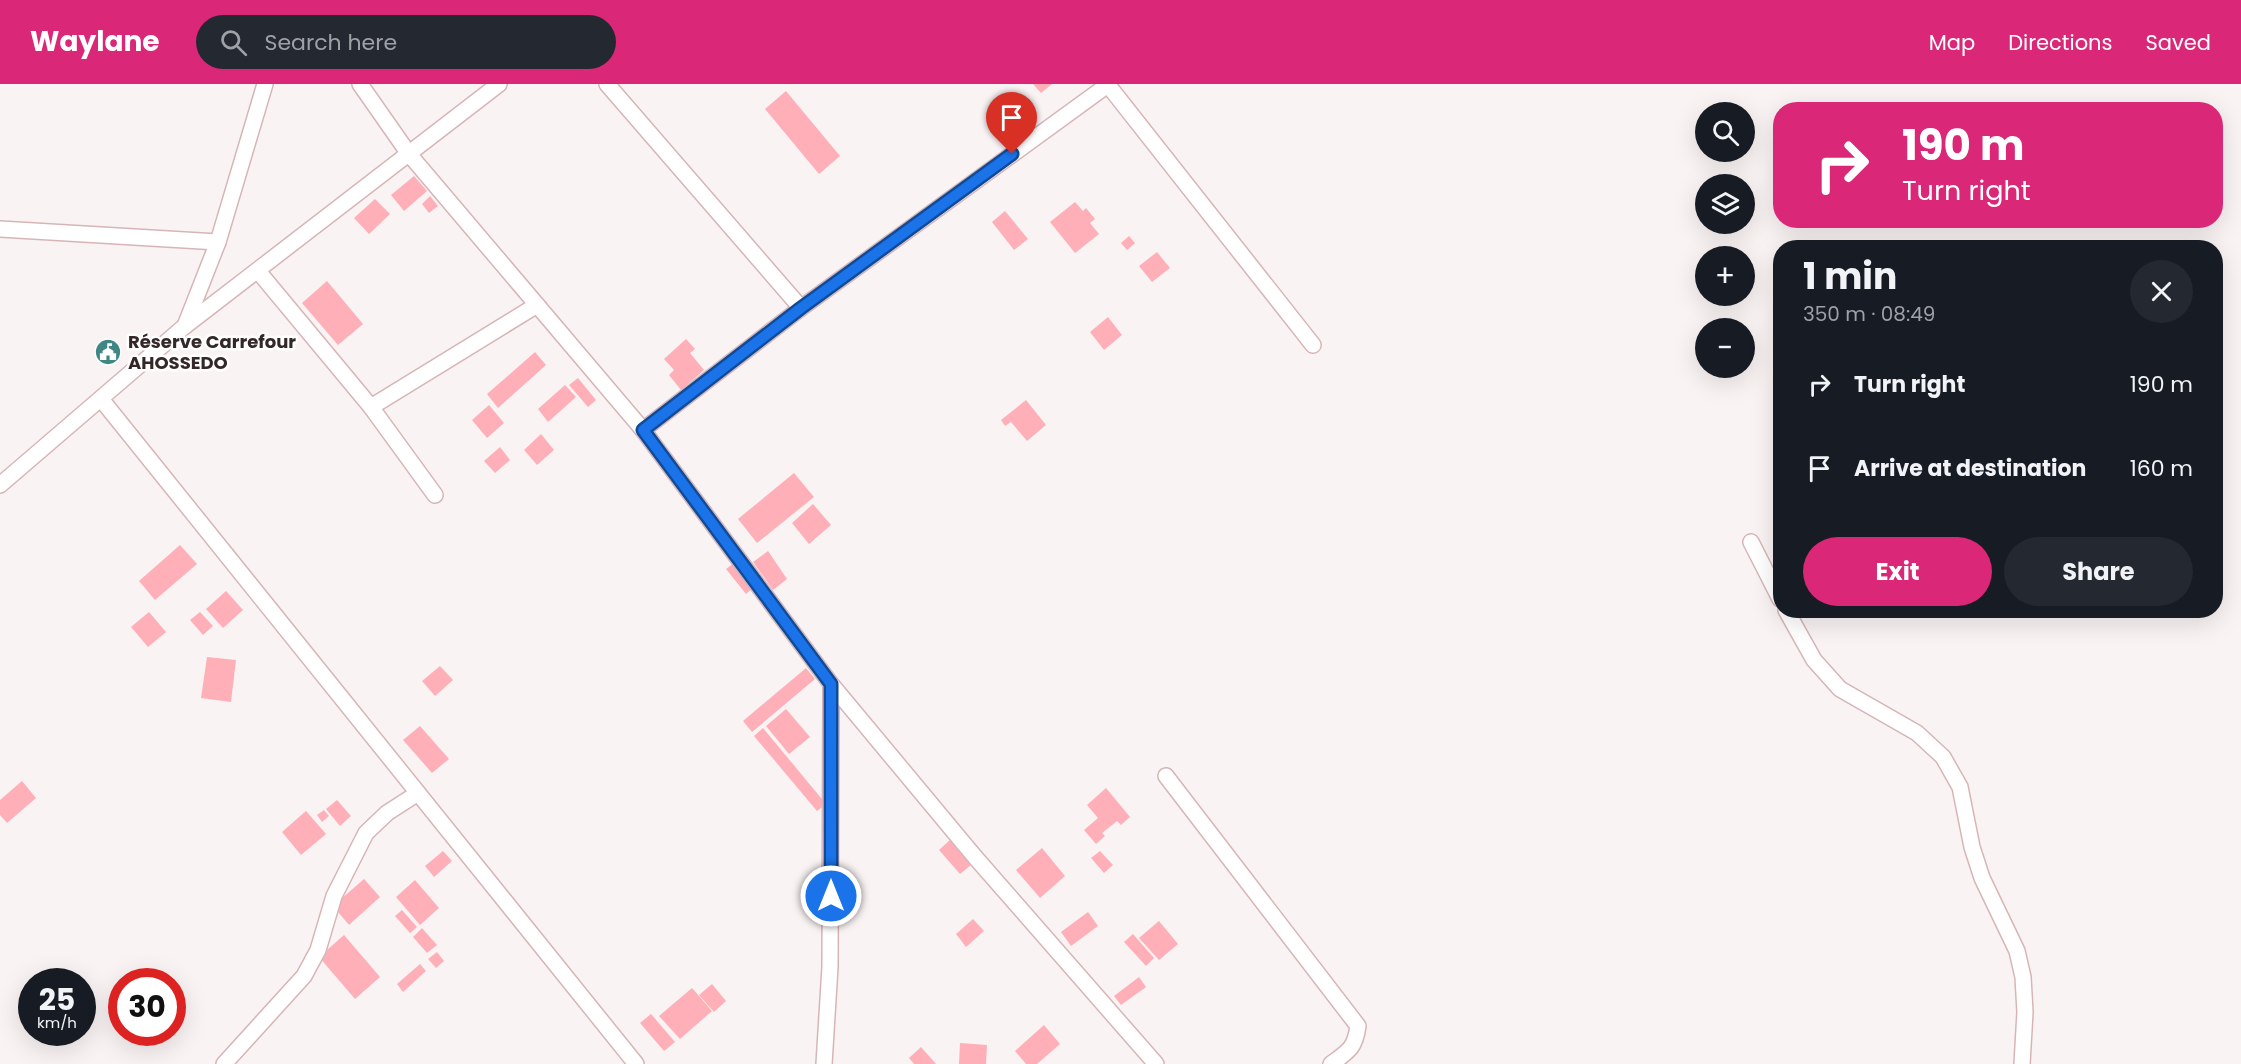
<!DOCTYPE html>
<meta charset="utf-8">
<style>
:root{--surface:#171b24;--page:#242831;--text:#f1f3f6;--muted:#9ea1a6;--accent:#db2777}
body{margin:0;font-family:Poppins,sans-serif;background:var(--page);color:var(--text);height:100vh;display:flex;flex-direction:column;font-size:22px;white-space:nowrap}
*{box-sizing:border-box;margin:0}
p{font-size:20px;color:var(--muted)}
.icon{flex:none;width:33px;height:33px;fill:none;stroke:currentColor;stroke-width:2;stroke-linecap:round;stroke-linejoin:round}
.map{position:relative;flex:1;overflow:hidden}
.drawer{position:absolute;left:1773px;top:156px;width:450px;height:378px;display:flex;flex-direction:column;background:var(--surface);border-radius:24px;box-shadow:0 6px 24px #0002}
.drawer>*{flex:none}
.banner{position:absolute;left:1773px;top:18px;width:450px;height:126px;border-radius:24px;box-shadow:0 6px 24px #0002;background:#db2777;color:#fff;overflow:hidden}
.tools{position:absolute;left:1695px;top:18px;display:grid;gap:12px}
.tools a{display:grid;place-items:center;width:60px;height:60px;border-radius:50%;background:var(--surface);box-shadow:0 6px 24px #0002;font-size:30px}
.speed{position:absolute;left:18px;top:884px;display:flex;gap:12px;font-size:30px;font-weight:700;text-align:center}
.speed>*{display:grid;place-content:center;width:78px;height:78px;border-radius:50%;background:var(--surface);box-shadow:0 6px 24px #0002;line-height:1}
.speed small{font-size:15px;font-weight:400}
.speed .limit{border:9px solid #d22;background:#fff;color:#111}
.pin{position:absolute;display:grid;place-items:center;width:51px;height:51px;color:#fff;margin:-62px -26px;border-radius:50% 50% 50% 0;rotate:-45deg;box-shadow:0 0 6px #0007}
.pin .icon{rotate:45deg}
.me{position:absolute;width:66px;margin:-33px;rotate:0deg;stroke-linejoin:round;filter:drop-shadow(0 0 4px #0008)}
.turn{display:flex;align-items:center;gap:21px;height:126px;padding:0 30px;font-size:27px}
.turn .icon{width:78px;height:78px;stroke-width:2.5}
.turn b{display:block;font-size:42px;line-height:51px}
.round{display:grid;place-items:center;flex:none;width:63px;height:63px;border-radius:32px;background:var(--page)}
.overview{display:flex;align-items:center;justify-content:space-between;height:102px;padding:0 30px}
h1{font-size:36px;font-weight:700;line-height:45px}
.primary-button{display:flex;gap:12px;margin-top:auto;padding:12px 30px}
.primary-button a{flex:1;height:69px;border-radius:36px;background:var(--accent);color:#fff;font-size:24px;font-weight:700;line-height:69px;text-align:center}
.primary-button a+a{background:var(--page);color:var(--text)}
ul{padding:0;list-style:none}
li{display:flex;align-items:center;gap:18px;height:84px;padding:0 30px}
li div{flex:1}
li b{display:block;font-size:22px}
li em{font-style:normal}
header{display:flex;align-items:center;gap:36px;box-sizing:border-box;height:84px;padding:0 30px;background:var(--accent);color:#fff}
header strong{font-size:28px}
nav{display:flex;gap:33px;margin-inline-start:auto;font-size:21px}
.search{width:420px;height:54px;background:var(--page);display:flex;align-items:center;gap:15px;box-sizing:border-box;padding:0 21px;border-radius:33px;color:var(--muted);font-size:22px}
.map>svg:first-child{display:block}
</style>
<header>
<strong>Waylane</strong>
<div class="search"><svg class="icon" aria-label="search" viewBox="0 0 24 24"><circle cx="10" cy="10" r="6"/><path d="M15 15l6 6"/></svg>Search here</div>
<nav><a>Map</a><a>Directions</a><a>Saved</a></nav>
</header>
<div class="map">
<svg width="2241" height="980" viewBox="0 0 2241 980">
<rect width="100%" height="100%" fill="#faf3f3"/>
<g fill="#ffafb7">
<polygon points="1033,0 1052,0 1041,9"/>
<polygon points="786,7 840,72 819,90 765,25"/>
<polygon points="414,92 427,107 404,127 391,111"/>
<polygon points="430,112 438,122 429,129 422,120"/>
<polygon points="375,115 390,130 369,150 354,134"/>
<polygon points="1075,118 1083,127 1086,124 1095,135 1090,139 1099,150 1075,169 1050,138"/>
<polygon points="1005,127 1028,155 1014,166 992,138"/>
<polygon points="1129,152 1135,159 1127,166 1121,159"/>
<polygon points="1157,168 1170,184 1152,198 1139,182"/>
<polygon points="327,197 363,240 338,261 302,219"/>
<polygon points="1108,233 1122,251 1104,266 1090,248"/>
<polygon points="686,255 695,265 690,269 704,286 681,306 669,291 674,286 664,275"/>
<polygon points="535,268 546,281 498,324 487,310"/>
<polygon points="578,294 596,316 588,323 569,301"/>
<polygon points="565,301 576,313 548,338 538,325"/>
<polygon points="1026,316 1046,341 1027,357 1011,338 1005,342 1001,336"/>
<polygon points="489,321 504,339 487,354 472,336"/>
<polygon points="541,350 554,366 537,381 524,366"/>
<polygon points="500,363 510,376 495,389 484,377"/>
<polygon points="794,389 814,413 757,459 738,435"/>
<polygon points="813,420 831,441 809,460 792,439"/>
<polygon points="180,461 197,480 155,516 139,497"/>
<polygon points="768,467 787,495 773,506 753,478"/>
<polygon points="734,479 754,503 746,510 726,485"/>
<polygon points="226,507 243,526 223,544 206,525"/>
<polygon points="149,528 166,548 148,563 131,543"/>
<polygon points="200,528 213,542 203,551 190,536"/>
<polygon points="207,573 236,576 231,618 201,614"/>
<polygon points="440,582 453,596 435,612 422,597"/>
<polygon points="806,584 815,595 752,648 743,637"/>
<polygon points="786,625 810,653 789,670 766,642"/>
<polygon points="420,642 449,675 432,689 403,656"/>
<polygon points="763,644 826,720 817,727 754,652"/>
<polygon points="22,697 36,714 7,739 0,731 0,716"/>
<polygon points="1106,704 1130,733 1121,741 1117,737 1102,749 1105,752 1096,760 1084,746 1098,734 1087,721"/>
<polygon points="337,716 351,732 340,742 326,725"/>
<polygon points="324,726 329,732 322,738 317,731"/>
<polygon points="306,727 326,750 301,771 282,748"/>
<polygon points="950,756 971,781 960,790 939,766"/>
<polygon points="1042,764 1065,792 1040,814 1016,786"/>
<polygon points="443,767 452,777 434,793 425,782"/>
<polygon points="1100,767 1113,781 1104,789 1091,774"/>
<polygon points="364,795 380,813 349,841 333,822"/>
<polygon points="415,796 439,824 420,841 396,813"/>
<polygon points="402,826 417,843 410,849 395,832"/>
<polygon points="1088,828 1098,842 1071,862 1061,848"/>
<polygon points="973,835 984,847 966,863 956,850"/>
<polygon points="1159,837 1178,860 1159,876 1139,854"/>
<polygon points="422,844 437,861 427,869 413,853"/>
<polygon points="1133,850 1154,874 1146,882 1124,858"/>
<polygon points="344,851 380,893 355,915 319,873"/>
<polygon points="437,868 444,877 436,884 428,875"/>
<polygon points="420,880 426,887 403,908 397,900"/>
<polygon points="1139,893 1146,903 1121,921 1114,912"/>
<polygon points="712,900 726,917 714,928 699,911"/>
<polygon points="692,904 712,927 680,955 659,932"/>
<polygon points="651,930 675,958 664,967 640,939"/>
<polygon points="1044,941 1060,960 1037,980 1026,980 1015,967"/>
<polygon points="960,959 987,961 986,980 959,980"/>
<polygon points="921,963 936,980 914,980 909,974"/>
</g>
<g fill="none" stroke-linecap="round" stroke-linejoin="round">
<g stroke="#d7b5b7" stroke-width="18">
<g id="minor">
<polyline points="360,0 409,70 643,346 831,600 975,773 1156,980"/>
<polyline points="607,0 801,224"/>
<polyline points="1108,1 1313,261"/>
<polyline points="0,145 218,158"/>
<polyline points="258,187 371,323 435,411"/>
<polyline points="185,242 218,158 265,0"/>
<polyline points="101,315 636,980"/>
<polyline points="371,323 537,221"/>
<polyline points="643,346 801,224 1109,0"/>
<polyline points="0,401 185,242 499,0"/>
<polyline points="1751,458 1780,515"/>
<polyline points="1786,526 1814,576 1840,605 1917,649 1943,673 1960,703 1972,763 1982,794 2017,867 2023,893 2025,928 2022,980"/>
<path d="M1166 692 1358 942C1355 964 1349 967 1331 980"/>
<polyline points="224,980 304,892 318,866 334,812 366,749 387,729 418,709"/>
<polyline points="824,980 830,883 831,600"/>
</g>
</g>
<use href="#minor" stroke="#fff" stroke-width="15"/>
</g>
<g fill="none" stroke-linecap="round" stroke-linejoin="round">
<g stroke="#114b97" stroke-width="15">
<polyline id="route" points="831,812 831,600 643,346 801,224 1012,70"/>
</g>
<use href="#route" stroke="#1a73e8" stroke-width="10"/>
</g>
<defs>
<g id="civic-disc" transform="scale(1.35)"><circle r="9.5" fill="#3f8785" stroke="#fff"/><path d="M-.6-6.5H3V-4.5H.6V-3L4-1V1h2V6H-6V1h2V-1L-.6-3ZM-1.2 2.5V6h2.4V2.5Z" fill="#fff"/></g>
</defs>
<g fill-rule="evenodd">
<use href="#civic-disc" x="108" y="268"/>
</g>
<g text-anchor="middle" stroke-width="5" stroke-linejoin="round" paint-order="stroke">
<g font-size="18" font-weight="bold" fill="#342728" stroke="#fff" text-anchor="start">
<text x="128" y="264">Réserve Carrefour<tspan x="128" dy="21">AHOSSEDO</tspan></text>
</g>
</g>
</svg>
<div class="tools">
<a><svg class="icon" aria-label="search" viewBox="0 0 24 24"><circle cx="10" cy="10" r="6"/><path d="M15 15l6 6"/></svg></a>
<a><svg class="icon" aria-label="layers" viewBox="0 0 24 24"><path d="M12 4l9 5-9 5-9-5zM3 14l9 5 9-5"/></svg></a>
<a>+</a>
<a>−</a>
</div>
<div class="speed"><div>25<small>km/h</small></div><div class="limit">30</div></div>
<div class="pin" style="left:1012px;top:70px;background:#d93025"><svg class="icon" aria-label="arrive" viewBox="0 0 24 24"><path d="M6 21V4h12l-3 4 3 4H6"/></svg></div>
<svg class="me" style="left:831px;top:812px" viewBox="-20 -20 40 40"><circle r="17" fill="#1a73e8" stroke="#fff" stroke-width="3"/><path d="M0-11L8 9 0 5-8 9z" fill="#fff"/></svg>
<div class="banner">
<div class="turn"><svg class="icon" aria-label="right" viewBox="0 0 24 24"><path d="M7 20v-9h11M14 6l5 5-5 5"/></svg><div><b>190 m</b>Turn right</div></div>
</div>
<section class="drawer">
<div class="overview"><div><h1>1 min</h1><p>350 m · 08:49</p></div><a class="round"><svg class="icon" aria-label="close" viewBox="0 0 24 24"><path d="M6 6l12 12M18 6L6 18"/></svg></a></div>
<ul>
<li><svg class="icon" aria-label="right" viewBox="0 0 24 24"><path d="M7 20v-9h11M14 6l5 5-5 5"/></svg><div><b>Turn right</b></div><em>190 m</em></li>
<li><svg class="icon" aria-label="arrive" viewBox="0 0 24 24"><path d="M6 21V4h12l-3 4 3 4H6"/></svg><div><b>Arrive at destination</b></div><em>160 m</em></li>
</ul>
<div class="primary-button"><a>Exit</a><a>Share</a></div>
</section>
</div>
